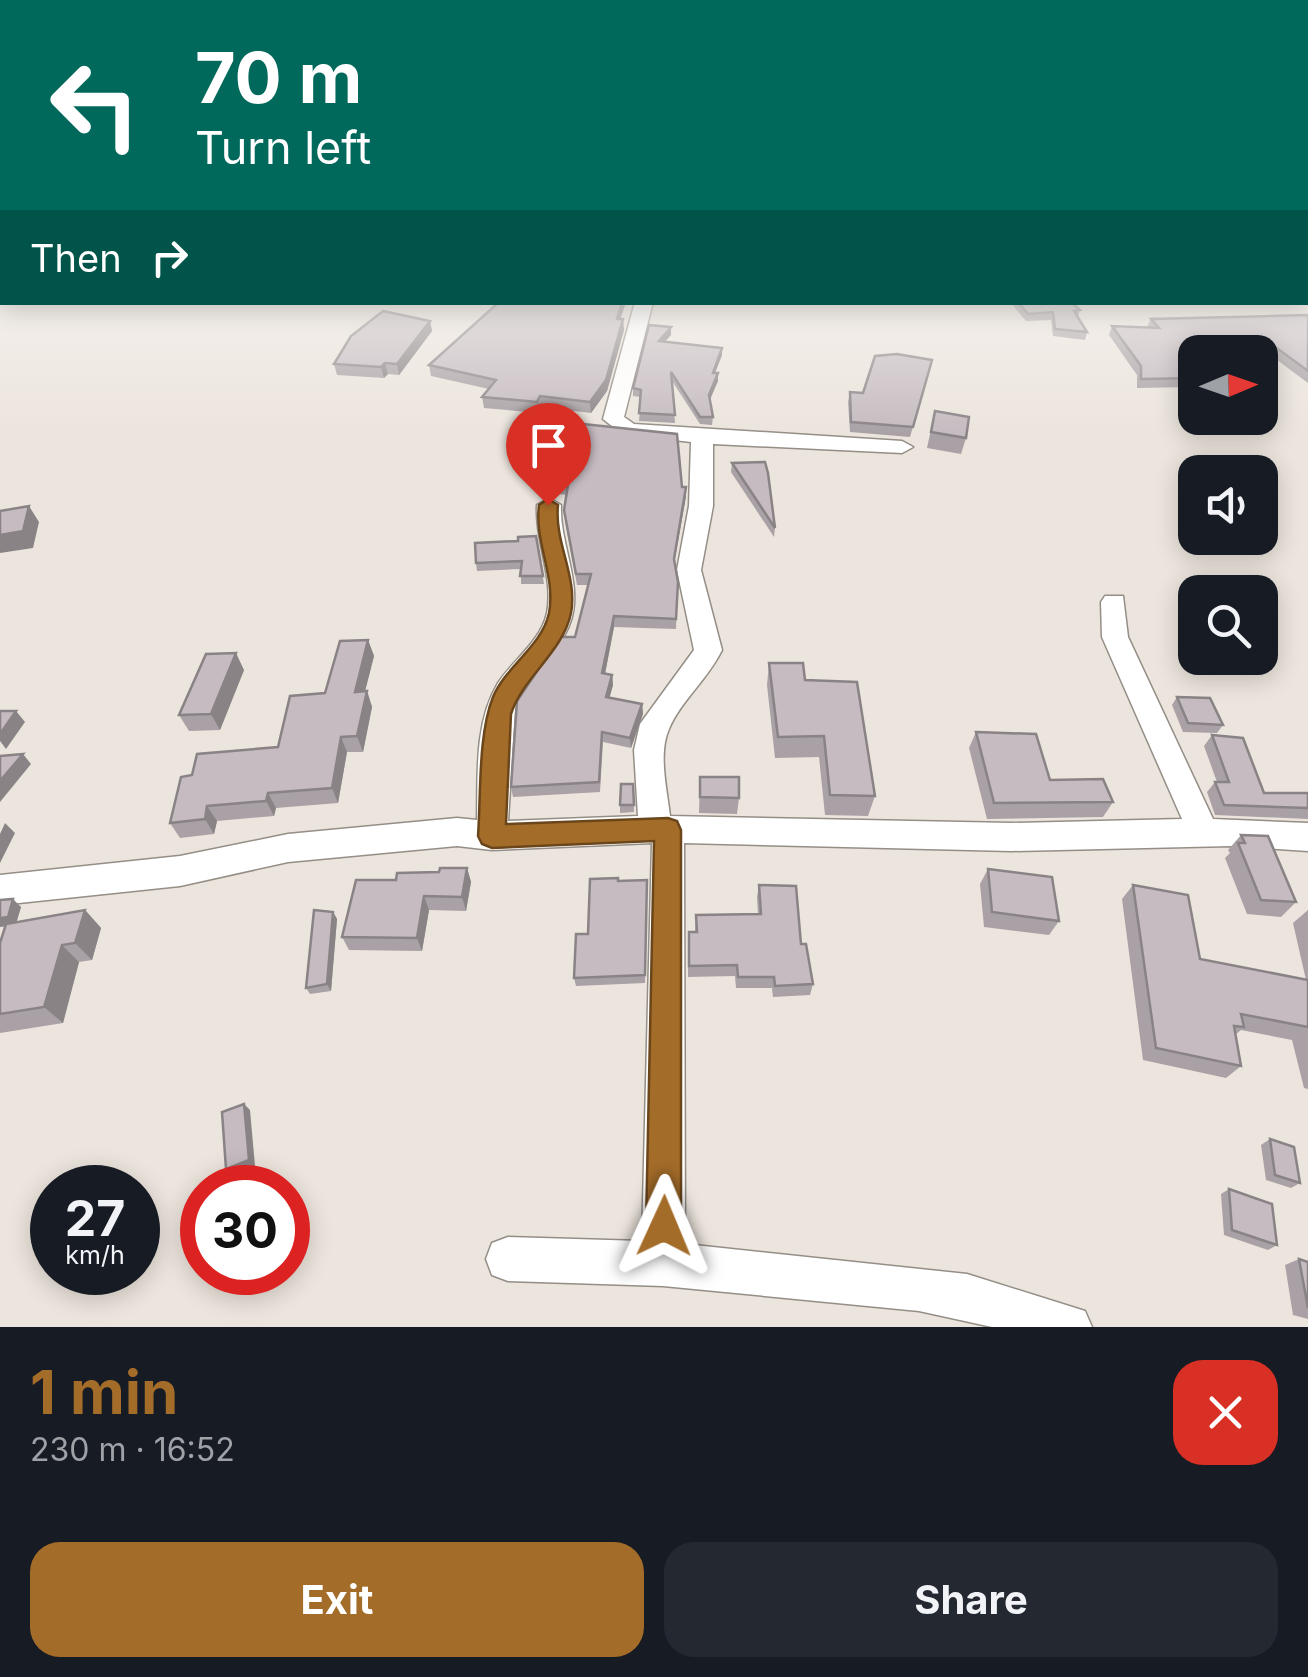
<!DOCTYPE html>
<meta charset="utf-8">
<style>
:root{--surface:#171b24;--page:#242831;--text:#f1f3f6;--muted:#9ea1a6;--accent:#a46c29}
body{margin:0;font-family:Inter,sans-serif;background:var(--page);color:var(--text);height:100vh;display:flex;flex-direction:column;font-size:38px;white-space:nowrap}
*{box-sizing:border-box;margin:0}
p{font-size:32px;color:var(--muted)}
.icon{flex:none;width:55px;height:55px;fill:none;stroke:currentColor;stroke-width:2;stroke-linecap:round;stroke-linejoin:round}
.map{position:relative;height:1327px;overflow:hidden}
.panel{display:flex;flex-direction:column;background:var(--surface);flex:1}
.panel>*{flex:none}
.banner{position:absolute;left:0px;top:0px;width:1310px;height:305px;box-shadow:0 5px 25px #0003;background:#00695c;color:#fff;overflow:hidden}
.needle{width:65px;rotate:88deg}
.tools{position:absolute;left:1178px;top:335px;display:grid;gap:20px}
.tools a{display:grid;place-items:center;width:100px;height:100px;border-radius:20px;background:var(--surface);box-shadow:0 5px 25px #0003;font-size:50px}
.speed{position:absolute;left:30px;top:1165px;display:flex;gap:20px;font-size:50px;font-weight:700;text-align:center}
.speed>*{display:grid;place-content:center;width:130px;height:130px;border-radius:50%;background:var(--surface);box-shadow:0 5px 25px #0003;line-height:1}
.speed small{font-size:25px;font-weight:400}
.speed .limit{border:15px solid #d22;background:#fff;color:#111}
.pin{position:absolute;display:grid;place-items:center;width:85px;height:85px;color:#fff;margin:-102px -42px;border-radius:50% 50% 50% 0;rotate:-45deg;box-shadow:0 0 10px #0007}
.pin .icon{rotate:45deg}
.me{position:absolute;width:110px;margin:-55px;rotate:1deg;stroke-linejoin:round;filter:drop-shadow(0 0 8px #0008)}
.turn{display:flex;align-items:center;gap:35px;height:210px;padding:0 30px;font-size:45px}
.turn .icon{width:130px;height:130px;stroke-width:2.5}
.turn b{display:block;font-size:70px;line-height:85px}
.then{display:flex;align-items:center;height:95px;padding:0 30px;background:#0003;gap:20px;font-size:38px}
.round{display:grid;place-items:center;flex:none;width:105px;height:105px;border-radius:30px;background:var(--page)}
.head{display:flex;align-items:center;justify-content:space-between;height:170px;padding:0 30px}
h1{font-size:60px;font-weight:700;line-height:75px;color:var(--accent)}
.button{display:flex;gap:20px;margin-top:auto;padding:20px 30px}
.button a{flex:1;height:115px;border-radius:30px;background:var(--accent);color:#fff;font-size:40px;font-weight:700;line-height:115px;text-align:center}
.button a+a{background:var(--page);color:var(--text)}
.map>svg:first-child{display:block}
</style>
<div class="map">
<svg width="1308" height="1327" viewBox="0 0 1308 1327">
<rect width="100%" height="100%" fill="#ece5dd"/>
<g fill="none" stroke-linecap="round" stroke-linejoin="round">
<g stroke="#948e86" stroke-width="3">
<path id="minor" d="M635 302H653L624 417 634 424 902 441 913 447 902 453 713 444V506L701 570 722 650C708 679 680 702 669 729 658 754 667 789 670 816L1011 823 1182 819 1102 637 1101 602 1105 596H1123L1128 637 1213 819 1308 823V851L1231 846 1011 851 684 843 685 1244 967 1274 1085 1311 1092 1327H992L919 1311 663 1286 508 1281 492 1275 486 1259 492 1243 508 1237 642 1241 652 843 492 850 457 846 288 862 180 886 0 905V875L180 856 288 834 457 818 477 820C478 775 474 723 498 683 513 660 541 641 547 613 554 578 535 541 537 505L549 498 561 505C559 543 584 586 570 623 558 656 526 677 515 710L508 821 638 816 634 750 640 724 694 650 677 570 689 506 691 442 622 434 603 419Z"/>
</g>
<use href="#minor" fill="#fff" fill-rule="evenodd"/>
</g>
<g fill="#a9a1a5">
<polygon points="499,302 626,302 620,319 624,330 607,391 591,413 541,407 539,413 484,408 482,397 489,389 431,376 429,365"/>
<polygon points="1010,302 1071,302 1080,310 1078,317 1087,332 1085,340 1053,336 1051,320 1026,321"/>
<polygon points="1308,315 1308,383 1269,354 1260,355 1260,352 1195,352 1195,374 1193,373 1195,376 1195,382 1193,387 1137,388 1137,375 1109,335 1112,326 1147,327 1151,319"/>
<polygon points="430,321 432,331 399,375 388,374 384,378 337,375 334,364"/>
<polygon points="671,327 671,335 665,341 722,355 715,373 718,381 710,400 713,417 712,425 700,424 672,381 675,423 639,421 641,397 633,396 633,388"/>
<polygon points="932,360 910,437 850,432 848,402 850,392 863,393"/>
<polygon points="935,411 966,438 961,454 927,448"/>
<polygon points="732,463 775,528 774,537 731,472"/>
<polygon points="558,484 686,487 674,563 678,582 676,629 614,627 605,674 612,675 613,685 609,698 642,704 643,714 631,748 603,742 600,792 513,797 511,787 575,637 588,585 577,585 565,521 564,510 567,495 559,494"/>
<polygon points="536,536 544,584 521,584 521,569 477,571 476,563 518,541"/>
<polygon points="368,640 374,656 365,691 367,691 372,707 363,752 347,752 338,803 276,808 274,816 217,821 214,834 180,838 170,823 192,775 278,747"/>
<polygon points="769,663 805,680 875,796 868,816 825,815 819,757 775,758 767,685"/>
<polygon points="244,670 220,730 189,731 179,715"/>
<polygon points="1177,697 1223,725 1217,733 1183,732 1172,705"/>
<polygon points="976,732 1050,780 1113,802 1103,817 987,819 969,748"/>
<polygon points="1212,735 1264,793 1308,793 1308,819 1215,815 1207,792 1215,782 1217,782 1204,746"/>
<polygon points="700,777 739,798 737,814 699,813"/>
<polygon points="633,784 634,812 620,813 620,805"/>
<polygon points="1241,835 1296,902 1281,917 1247,914 1225,858 1230,853 1228,850"/>
<polygon points="467,868 471,882 466,911 429,910 422,951 349,950 342,937 396,880"/>
<polygon points="988,869 1059,921 1049,935 984,927 980,884"/>
<polygon points="647,880 645,983 576,986 574,978 588,934 618,881"/>
<polygon points="759,885 801,944 813,984 810,995 773,997 772,988 736,988 735,976 688,977 688,943 695,932 696,915 758,914 757,897"/>
<polygon points="1133,885 1200,959 1306,980 1293,923 1308,910 1308,1089 1304,1088 1292,1040 1241,1030 1235,1035 1241,1066 1226,1078 1143,1060 1122,899"/>
<polygon points="0,900 21,907 16,922 85,910 101,928 92,960 79,962 63,1023 0,1033 0,943 6,926 0,927"/>
<polygon points="333,912 337,919 331,991 310,994 306,988"/>
<polygon points="1270,1139 1300,1183 1291,1188 1266,1180 1261,1145"/>
<polygon points="1229,1189 1277,1245 1268,1250 1224,1235 1221,1194"/>
<polygon points="1299,1259 1308,1262 1308,1319 1293,1315 1285,1265"/>
</g>
<g fill="#8a8386">
<polygon points="622,302 626,302 617,329 617,319"/>
<polygon points="623,319 624,330 607,391 591,413 590,402"/>
<polygon points="430,321 432,331 399,375 397,364"/>
<polygon points="671,327 671,335 659,348 659,341"/>
<polygon points="722,348 722,355 712,380 713,373"/>
<polygon points="385,363 388,374 384,378 381,367"/>
<polygon points="718,373 718,381 708,403 709,395"/>
<polygon points="686,487 686,497 673,569 674,559"/>
<polygon points="29,506 39,522 33,548 0,553 0,535"/>
<polygon points="614,616 614,627 603,684 602,673"/>
<polygon points="368,640 374,656 361,707 355,692"/>
<polygon points="236,653 244,670 220,730 211,714"/>
<polygon points="612,675 613,685 607,707 606,697"/>
<polygon points="367,691 372,707 363,752 357,736"/>
<polygon points="642,704 643,714 631,748 630,738"/>
<polygon points="16,711 25,722 6,749 0,741 0,734"/>
<polygon points="341,737 347,752 338,803 332,788"/>
<polygon points="23,754 31,764 0,802 0,781"/>
<polygon points="268,793 276,808 274,816 266,801"/>
<polygon points="207,806 217,821 214,834 205,819"/>
<polygon points="5,823 15,833 0,863 0,834"/>
<polygon points="467,868 471,882 466,911 462,897"/>
<polygon points="424,896 429,910 422,951 417,938"/>
<polygon points="13,899 21,907 16,924 0,927 0,918"/>
<polygon points="85,910 101,928 92,960 75,943"/>
<polygon points="333,912 337,919 331,991 327,984"/>
<polygon points="62,945 79,962 63,1023 44,1007"/>
<polygon points="244,1104 250,1110 255,1166 232,1175 226,1169"/>
</g>
<g fill="#c5bbc0" stroke="#8a8386" stroke-width="2.5">
<polygon points="499,302 622,302 617,319 623,319 606,380 590,402 540,396 537,402 482,397 496,380 429,365"/>
<polygon points="1018,302 1071,302 1080,310 1074,311 1087,332 1055,329 1053,312 1028,314"/>
<polygon points="383,311 430,321 397,364 385,363 381,367 334,364 351,336"/>
<polygon points="1308,315 1308,371 1274,346 1191,347 1195,352 1195,365 1186,365 1195,376 1195,378 1141,379 1141,366 1112,326 1159,328 1151,319"/>
<polygon points="649,325 671,327 659,341 722,348 713,373 718,373 709,395 713,417 700,417 671,372 675,415 639,413 641,390 633,388"/>
<polygon points="897,354 932,360 913,427 851,422 850,392 863,393 875,356"/>
<polygon points="935,411 969,417 966,438 931,432"/>
<polygon points="583,424 677,434 682,487 686,487 674,559 678,582 676,619 614,616 602,673 612,675 606,697 642,704 630,738 602,732 599,782 511,787 517,701 560,637 575,637 591,574 576,574 564,510 568,485 558,484 563,467"/>
<polygon points="765,462 768,473 775,528 732,463"/>
<polygon points="29,506 23,531 0,535 0,511"/>
<polygon points="536,536 543,576 520,576 522,561 476,563 475,543 518,541 518,537"/>
<polygon points="368,640 355,692 367,691 357,736 341,737 332,788 268,793 266,801 207,806 205,819 170,823 181,777 192,775 197,754 278,747 290,696 325,693 340,641"/>
<polygon points="236,653 211,714 179,715 206,654"/>
<polygon points="769,663 803,663 805,680 857,682 875,796 830,795 824,736 778,737"/>
<polygon points="1177,697 1210,698 1223,725 1188,723"/>
<polygon points="0,711 16,711 0,734"/>
<polygon points="976,732 1036,734 1050,780 1103,779 1113,802 994,803"/>
<polygon points="1212,735 1243,738 1264,793 1308,793 1308,808 1224,805 1215,782 1229,782"/>
<polygon points="23,754 0,781 0,756"/>
<polygon points="700,777 739,777 739,798 700,797"/>
<polygon points="621,784 633,784 634,805 620,805"/>
<polygon points="1241,835 1268,836 1296,902 1261,900 1238,843 1245,843"/>
<polygon points="440,868 467,868 462,897 424,896 417,938 342,937 356,880 396,880 397,873 439,872"/>
<polygon points="988,869 1052,877 1059,921 992,912"/>
<polygon points="618,878 618,881 647,880 645,975 574,978 576,934 588,934 590,879"/>
<polygon points="759,885 796,886 801,944 806,944 813,984 775,986 774,977 738,977 737,965 689,966 689,932 697,932 696,915 761,914"/>
<polygon points="1133,885 1188,895 1200,959 1308,980 1308,1027 1241,1014 1244,1027 1234,1026 1241,1066 1156,1048"/>
<polygon points="13,899 8,917 0,918 0,900"/>
<polygon points="85,910 75,943 62,945 44,1007 0,1014 0,943 6,924"/>
<polygon points="314,910 333,912 327,984 306,988"/>
<polygon points="244,1104 249,1160 226,1169 222,1112"/>
<polygon points="1270,1139 1294,1147 1300,1183 1275,1175"/>
<polygon points="1229,1189 1272,1204 1277,1245 1232,1230"/>
<polygon points="1299,1259 1308,1262 1308,1308"/>
</g>
<linearGradient id="sky" x2="0" y2="1"><stop stop-color="#7bb1e2"/><stop offset="0.57" stop-color="#f6f3f0"/><stop offset="1" stop-color="#f6f3f0" stop-opacity="0"/></linearGradient>
<rect width="1308" height="434" fill="url(#sky)"/>
<path fill="#a46c29" stroke="#6b461b" stroke-width="2.5" d="M548 499 558 505C554 542 578 577 571 613 563 652 523 677 511 714L506 824 668 818 677 821 681 830V1226L676 1239 664 1244 651 1239 646 1226 654 841 492 848 482 844 478 836C481 795 478 734 493 697 506 666 542 646 549 613 556 576 534 542 539 505Z"/>
</svg>
<div class="tools">
<a><svg class="needle" viewBox="-14 -14 28 28"><path d="M0-13l5 13h-10z" fill="#e53935"/><path d="M0 13l5-13h-10z" fill="#9ea1a6"/></svg></a>
<a><svg class="icon" aria-label="sound" viewBox="0 0 24 24"><path d="M4 9h4l5-4v14l-5-4H4zM17 9q2 3 0 6"/></svg></a>
<a><svg class="icon" aria-label="search" viewBox="0 0 24 24"><circle cx="10" cy="10" r="6"/><path d="M15 15l6 6"/></svg></a>
</div>
<div class="speed"><div>27<small>km/h</small></div><div class="limit">30</div></div>
<div class="pin" style="left:548px;top:505px;background:#d93025"><svg class="icon" aria-label="arrive" viewBox="0 0 24 24"><path d="M6 21V4h12l-3 4 3 4H6"/></svg></div>
<svg class="me" style="left:664px;top:1226px" viewBox="-20 -20 40 40"><path d="M0-17L14 15 0 8-14 15z" fill="#a46c29" stroke="#fff" stroke-width="4"/></svg>
<div class="banner">
<div class="turn"><svg class="icon" aria-label="left" viewBox="0 0 24 24"><path d="M17 20v-9H6M10 6l-5 5 5 5"/></svg><div><b>70 m</b>Turn left</div></div>
<div class="then">Then<svg class="icon" aria-label="right" viewBox="0 0 24 24"><path d="M7 20v-9h11M14 6l5 5-5 5"/></svg></div>
</div>
</div>
<section class="panel">
<div class="head"><div><h1>1 min</h1><p>230 m · 16:52</p></div><a class="round" style="background:#d93025;color:#fff"><svg class="icon" aria-label="close" viewBox="0 0 24 24"><path d="M6 6l12 12M18 6L6 18"/></svg></a></div>
<div class="button"><a>Exit</a><a>Share</a></div>
</section>
